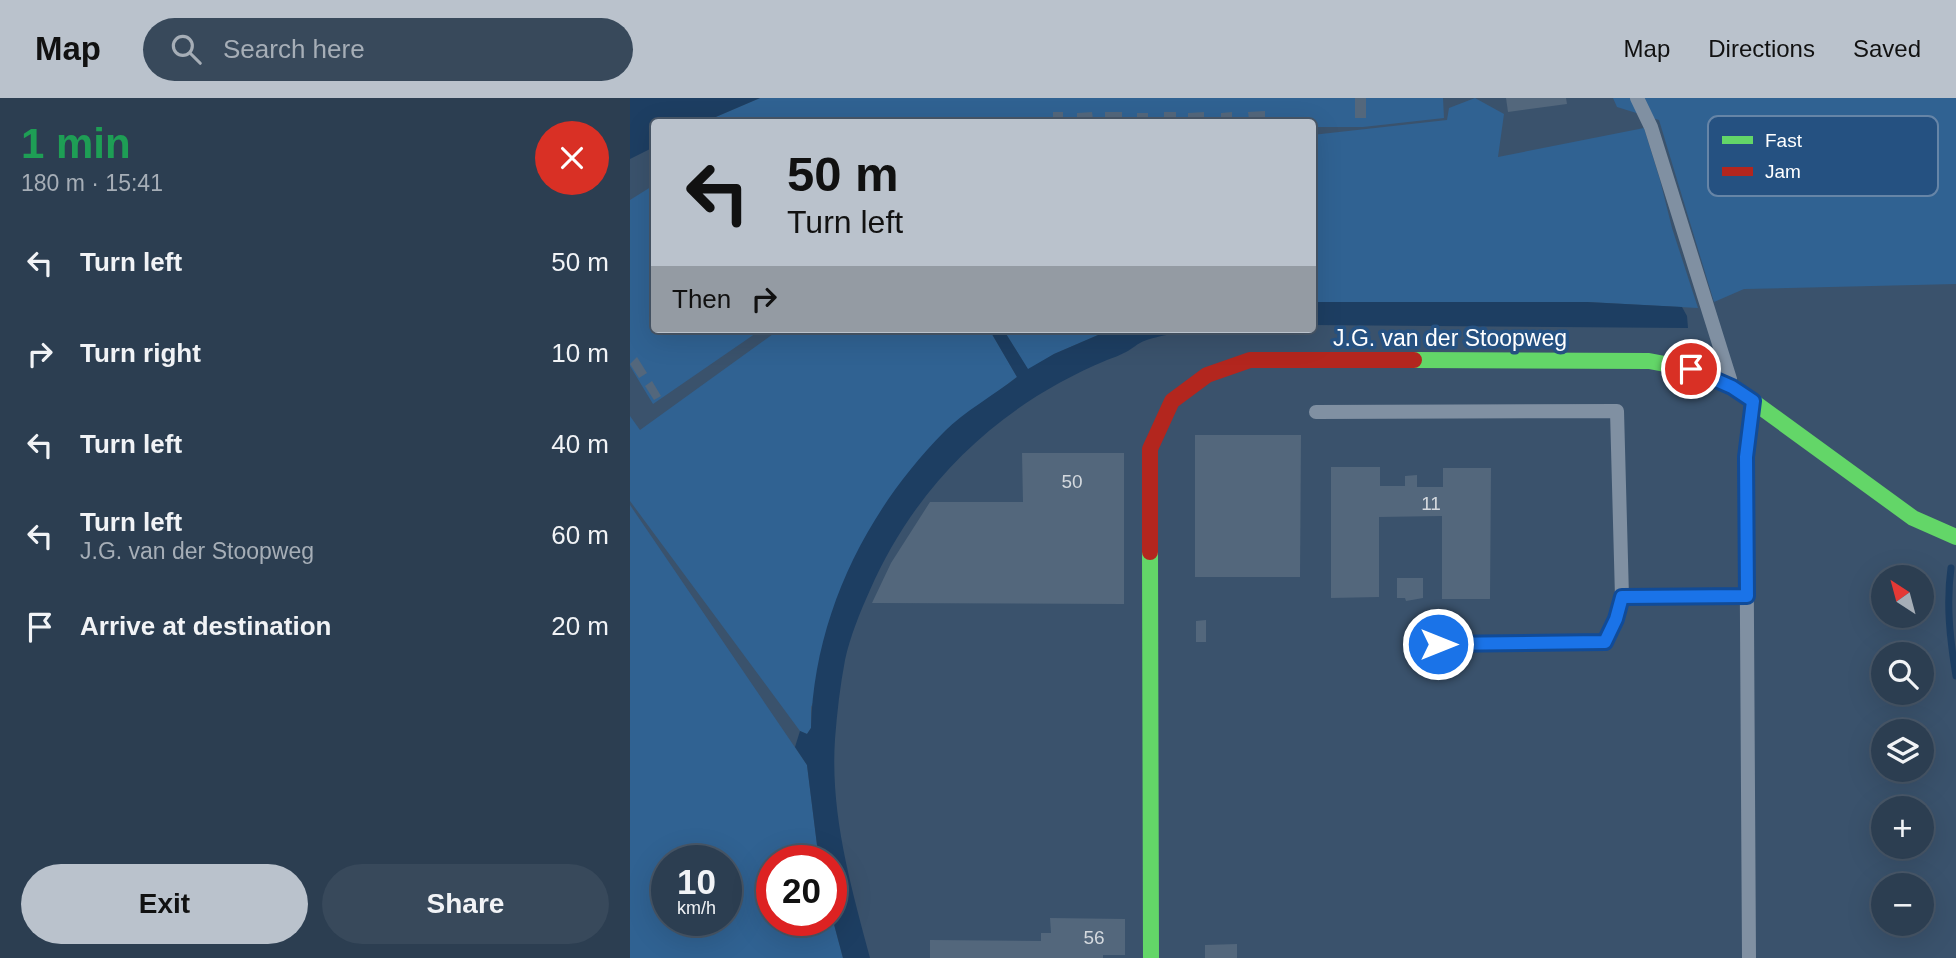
<!DOCTYPE html>
<meta charset="utf-8">
<style>
:root{--surface:#2c3e51;--page:#38495b;--text:#f1f3f6;--muted:#a6aeb7;--line:#485768;--accent:#bac2cc}
body{margin:0;font-family:Helvetica,sans-serif;background:var(--page);color:var(--text);height:100vh;display:flex;flex-direction:column;font-size:26px;white-space:nowrap}
*{box-sizing:border-box;margin:0}
p{font-size:23px;color:var(--muted)}
.icon{flex:none;width:38px;height:38px;fill:none;stroke:currentColor;stroke-width:2;stroke-linecap:round;stroke-linejoin:round}
.map{position:relative;flex:1;overflow:hidden}
.side{display:flex;flex-direction:column;background:var(--surface);width:630px}
.side>*{flex:none}
.banner{position:absolute;left:21px;top:21px;width:665px;height:214px;border-radius:7px;box-shadow:0 7px 28px #0002,0 0 0 2px var(--line);background:#bac2cc;color:#111;overflow:hidden}
.needle{width:46px;rotate:324deg}
.fabs{position:absolute;left:1241px;top:467px;display:grid;gap:14px}
.fabs a{display:grid;place-items:center;width:63px;height:63px;border-radius:50%;background:var(--surface);box-shadow:0 7px 28px #0002,0 0 0 2px var(--line);font-size:35px}
.speed{position:absolute;left:21px;top:747px;display:flex;gap:14px;font-size:35px;font-weight:700;text-align:center}
.speed>*{display:grid;place-content:center;width:91px;height:91px;border-radius:50%;background:var(--surface);box-shadow:0 7px 28px #0002,0 0 0 2px var(--line);line-height:1}
.speed small{font-size:18px;font-weight:400}
.speed .limit{border:10px solid #d22;background:#fff;color:#111}
.pin{position:absolute;display:grid;place-items:center;width:60px;height:60px;color:#fff;margin:-30px;border:4px solid #fff;border-radius:50%;box-shadow:0 2px 7px #0007}
.me{position:absolute;width:77px;margin:-38px;rotate:90deg;stroke-linejoin:round;filter:drop-shadow(0 0 5px #0008)}
.turn{display:flex;align-items:center;gap:24px;height:147px;padding:0 21px;font-size:32px}
.turn .icon{width:91px;height:91px;stroke-width:2.5}
.turn b{display:block;font-size:49px;line-height:60px}
.then{display:flex;align-items:center;height:66px;padding:0 21px;background:#0003;gap:14px;font-size:26px}
.round{display:grid;place-items:center;flex:none;width:74px;height:74px;border-radius:37px;background:var(--page)}
.overview{display:flex;align-items:center;justify-content:space-between;height:119px;padding:0 21px}
h1{font-size:42px;font-weight:700;line-height:52px;color:#1e9e55}
.action{display:flex;gap:14px;margin-top:auto;padding:14px 21px}
.action a{flex:1;height:80px;border-radius:42px;background:var(--accent);color:#111;font-size:28px;font-weight:700;line-height:80px;text-align:center}
.action a+a{background:var(--page);color:var(--text)}
ul{padding:0;list-style:none}
li{display:flex;align-items:center;gap:21px;height:91px;padding:0 21px}
li div{flex:1}
li b{display:block;font-size:26px}
li em{font-style:normal}
header{display:flex;align-items:center;gap:42px;box-sizing:border-box;height:98px;padding:0 35px;background:var(--accent);color:#111}
header strong{font-size:33px}
nav{display:flex;gap:38px;margin-inline-start:auto;font-size:24px}
.search{width:490px;height:63px;background:var(--page);display:flex;align-items:center;gap:18px;box-sizing:border-box;padding:0 24px;border-radius:38px;color:var(--muted);font-size:26px}
main{display:flex;flex:1;min-height:0}
.map>svg:first-child{display:block}
</style>
<header>
<strong>Map</strong>
<div class="search"><svg class="icon" aria-label="search" viewBox="0 0 24 24"><circle cx="10" cy="10" r="6"/><path d="M15 15l6 6"/></svg>Search here</div>
<nav><a>Map</a><a>Directions</a><a>Saved</a></nav>
</header>
<main>
<section class="side">
<div class="overview"><div><h1>1 min</h1><p>180 m · 15:41</p></div><a class="round" style="background:#d93025;color:#fff"><svg class="icon" aria-label="close" viewBox="0 0 24 24"><path d="M6 6l12 12M18 6L6 18"/></svg></a></div>
<ul>
<li><svg class="icon" aria-label="left" viewBox="0 0 24 24"><path d="M17 20v-9H6M10 6l-5 5 5 5"/></svg><div><b>Turn left</b></div><em>50 m</em></li>
<li><svg class="icon" aria-label="right" viewBox="0 0 24 24"><path d="M7 20v-9h11M14 6l5 5-5 5"/></svg><div><b>Turn right</b></div><em>10 m</em></li>
<li><svg class="icon" aria-label="left" viewBox="0 0 24 24"><path d="M17 20v-9H6M10 6l-5 5 5 5"/></svg><div><b>Turn left</b></div><em>40 m</em></li>
<li><svg class="icon" aria-label="left" viewBox="0 0 24 24"><path d="M17 20v-9H6M10 6l-5 5 5 5"/></svg><div><b>Turn left</b><p>J.G. van der Stoopweg</p></div><em>60 m</em></li>
<li><svg class="icon" aria-label="arrive" viewBox="0 0 24 24"><path d="M6 21V4h12l-3 4 3 4H6"/></svg><div><b>Arrive at destination</b></div><em>20 m</em></li>
</ul>
<div class="action"><a>Exit</a><a>Share</a></div>
</section>
<div class="map">
<svg width="1326" height="860" viewBox="0 0 1326 860">
<rect width="100%" height="100%" fill="#3a526c"/>
<g fill="#306292" fill-rule="evenodd">
<polygon points="130,0 813,0 814,20 733,29 683,29 682,24 74,24"/>
<polygon points="845,0 874,16 868,59 1014,30 1030,82 1042,130 1068,210 957,204 683,204 682,37 817,22 819,10"/>
<polygon points="983,0 1326,0 1326,186 1114,191 1084,204 1029,22 987,9"/>
<polygon points="24,87 24,231 132,231 23,306 0,268 0,102"/>
<polygon points="150,231 359,231 387,279 316,332 181,609 181,630 177,636 170,633 0,403 0,318 10,332"/>
<polygon points="373,231 482,231 424,256 398,272"/>
<path d="M0 407 177 667 189 763H142V822H201V815L213 860H0ZM37 763H96V822H37Z"/>
</g>
<g fill="#1d3e62">
<polygon points="0,0 130,0 74,24 24,24 24,49 0,61"/>
<polygon points="683,204 957,204 1052,209 1057,218 1058,230 683,227"/>
<path d="M359 231H373L398 271 424 256 482 231H587C568 232 532 236 514 243 508 245 502 251 496 254 490 257 483 260 477 262 369 307 287 385 240 492 230 514 220 539 215 562 210 588 207 615 205 641 200 717 221 788 240 860H213L201 815V763H189L177 667 165 649 170 633 177 636 181 630C184 518 236 413 314 334 335 313 364 297 387 279Z"/>
</g>
<g fill="none" stroke-linecap="round" stroke-linejoin="round">
<path stroke="#1d3e62" stroke-width="7" d="M1321 470C1316 506 1320 541 1326 578"/>
</g>
<g fill="#53677c">
<rect x="725" y="0" width="11" height="20"/>
<polygon points="876,0 936,0 937,6 878,14"/>
<polygon points="635,13 635,20 619,21 618,14"/>
<rect x="423" y="14" width="10" height="8"/>
<polygon points="462,14 463,21 447,22 447,15"/>
<rect x="475" y="14" width="17" height="7"/>
<rect x="534" y="14" width="12" height="9"/>
<polygon points="574,14 574,21 558,22 558,15"/>
<polygon points="602,14 602,21 591,21 591,15"/>
<rect x="507" y="15" width="11" height="6"/>
<polygon points="7,259 17,275 9,280 0,266"/>
<polygon points="22,283 31,298 24,302 15,288"/>
<polygon points="565,337 671,337 670,479 565,479"/>
<polygon points="392,355 494,355 494,506 242,505 261,465 300,404 393,404"/>
<polygon points="701,369 750,369 750,388 775,388 775,378 787,377 787,389 813,389 813,370 861,370 860,501 812,501 812,418 749,419 749,499 701,500"/>
<polygon points="767,480 793,480 793,500 776,503 775,500 767,500"/>
<polygon points="576,522 576,544 566,544 566,523"/>
<polygon points="420,820 495,821 495,857 473,857 473,860 300,860 300,842 411,843 411,835 421,835"/>
<polygon points="607,846 607,860 575,860 575,847"/>
</g>
<g fill="none" stroke-linecap="round" stroke-linejoin="round">
<g stroke="#8090a2" stroke-width="14">
<polyline points="1007,0 1021,29 1100,281"/>
<polyline points="686,314 987,313 992,499 1117,498"/>
<polyline points="808,546 975,544 986,521 992,499"/>
<polyline points="1119,860 1116,359 1122,308"/>
</g>
<g stroke="#63d668" stroke-width="16">
<polyline points="784,262 1019,263 1061,271 1103,289 1283,420 1326,439"/>
<polyline points="520,454 521,860"/>
</g>
<polyline stroke="#b3261e" stroke-width="16" points="520,454 520,351 542,303 577,277 620,262 784,262"/>
</g>
<g fill="none" stroke-linecap="round" stroke-linejoin="round">
<g stroke="#114b97" stroke-width="18">
<polyline id="route" points="808,546 975,544 986,521 992,499 1117,498 1116,359 1123,303 1102,289 1061,271"/>
</g>
<use href="#route" stroke="#1a73e8" stroke-width="12"/>
</g>
<g text-anchor="middle" stroke-width="7" stroke-linejoin="round" paint-order="stroke">
<g font-size="19" fill="#d4d9de">
<text x="442" y="390">50</text>
<text x="801" y="412">11</text>
<text x="464" y="846">56</text>
</g>
<g font-size="23" fill="#fff" stroke="#255181">
<text x="820" y="248">J.G. van der Stoopweg</text>
</g>
</g>
<rect x="1078" y="18" width="230" height="80" rx="10" fill="#255181" stroke="#6685a7" stroke-width="2"/>
<rect x="1092" y="38" width="31" height="8" fill="#63d668"/>
<rect x="1092" y="69" width="31" height="9" fill="#b3261e"/>
<g font-size="19" fill="#fff">
<text x="1135" y="49">Fast</text>
<text x="1135" y="80">Jam</text>
</g>
</svg>
<div class="fabs">
<a><svg class="needle" viewBox="-14 -14 28 28"><path d="M0-13l5 13h-10z" fill="#e53935"/><path d="M0 13l5-13h-10z" fill="#a6aeb7"/></svg></a>
<a><svg class="icon" aria-label="search" viewBox="0 0 24 24"><circle cx="10" cy="10" r="6"/><path d="M15 15l6 6"/></svg></a>
<a><svg class="icon" aria-label="layers" viewBox="0 0 24 24"><path d="M12 4l9 5-9 5-9-5zM3 14l9 5 9-5"/></svg></a>
<a>+</a>
<a>−</a>
</div>
<div class="speed"><div>10<small>km/h</small></div><div class="limit">20</div></div>
<div class="pin" style="left:1061px;top:271px;background:#d93025"><svg class="icon" aria-label="arrive" viewBox="0 0 24 24"><path d="M6 21V4h12l-3 4 3 4H6"/></svg></div>
<svg class="me" style="left:808px;top:546px" viewBox="-20 -20 40 40"><circle r="17" fill="#1a73e8" stroke="#fff" stroke-width="3"/><path d="M0-11L8 9 0 5-8 9z" fill="#fff"/></svg>
<div class="banner">
<div class="turn"><svg class="icon" aria-label="left" viewBox="0 0 24 24"><path d="M17 20v-9H6M10 6l-5 5 5 5"/></svg><div><b>50 m</b>Turn left</div></div>
<div class="then">Then<svg class="icon" aria-label="right" viewBox="0 0 24 24"><path d="M7 20v-9h11M14 6l5 5-5 5"/></svg></div>
</div>
</div>
</main>
